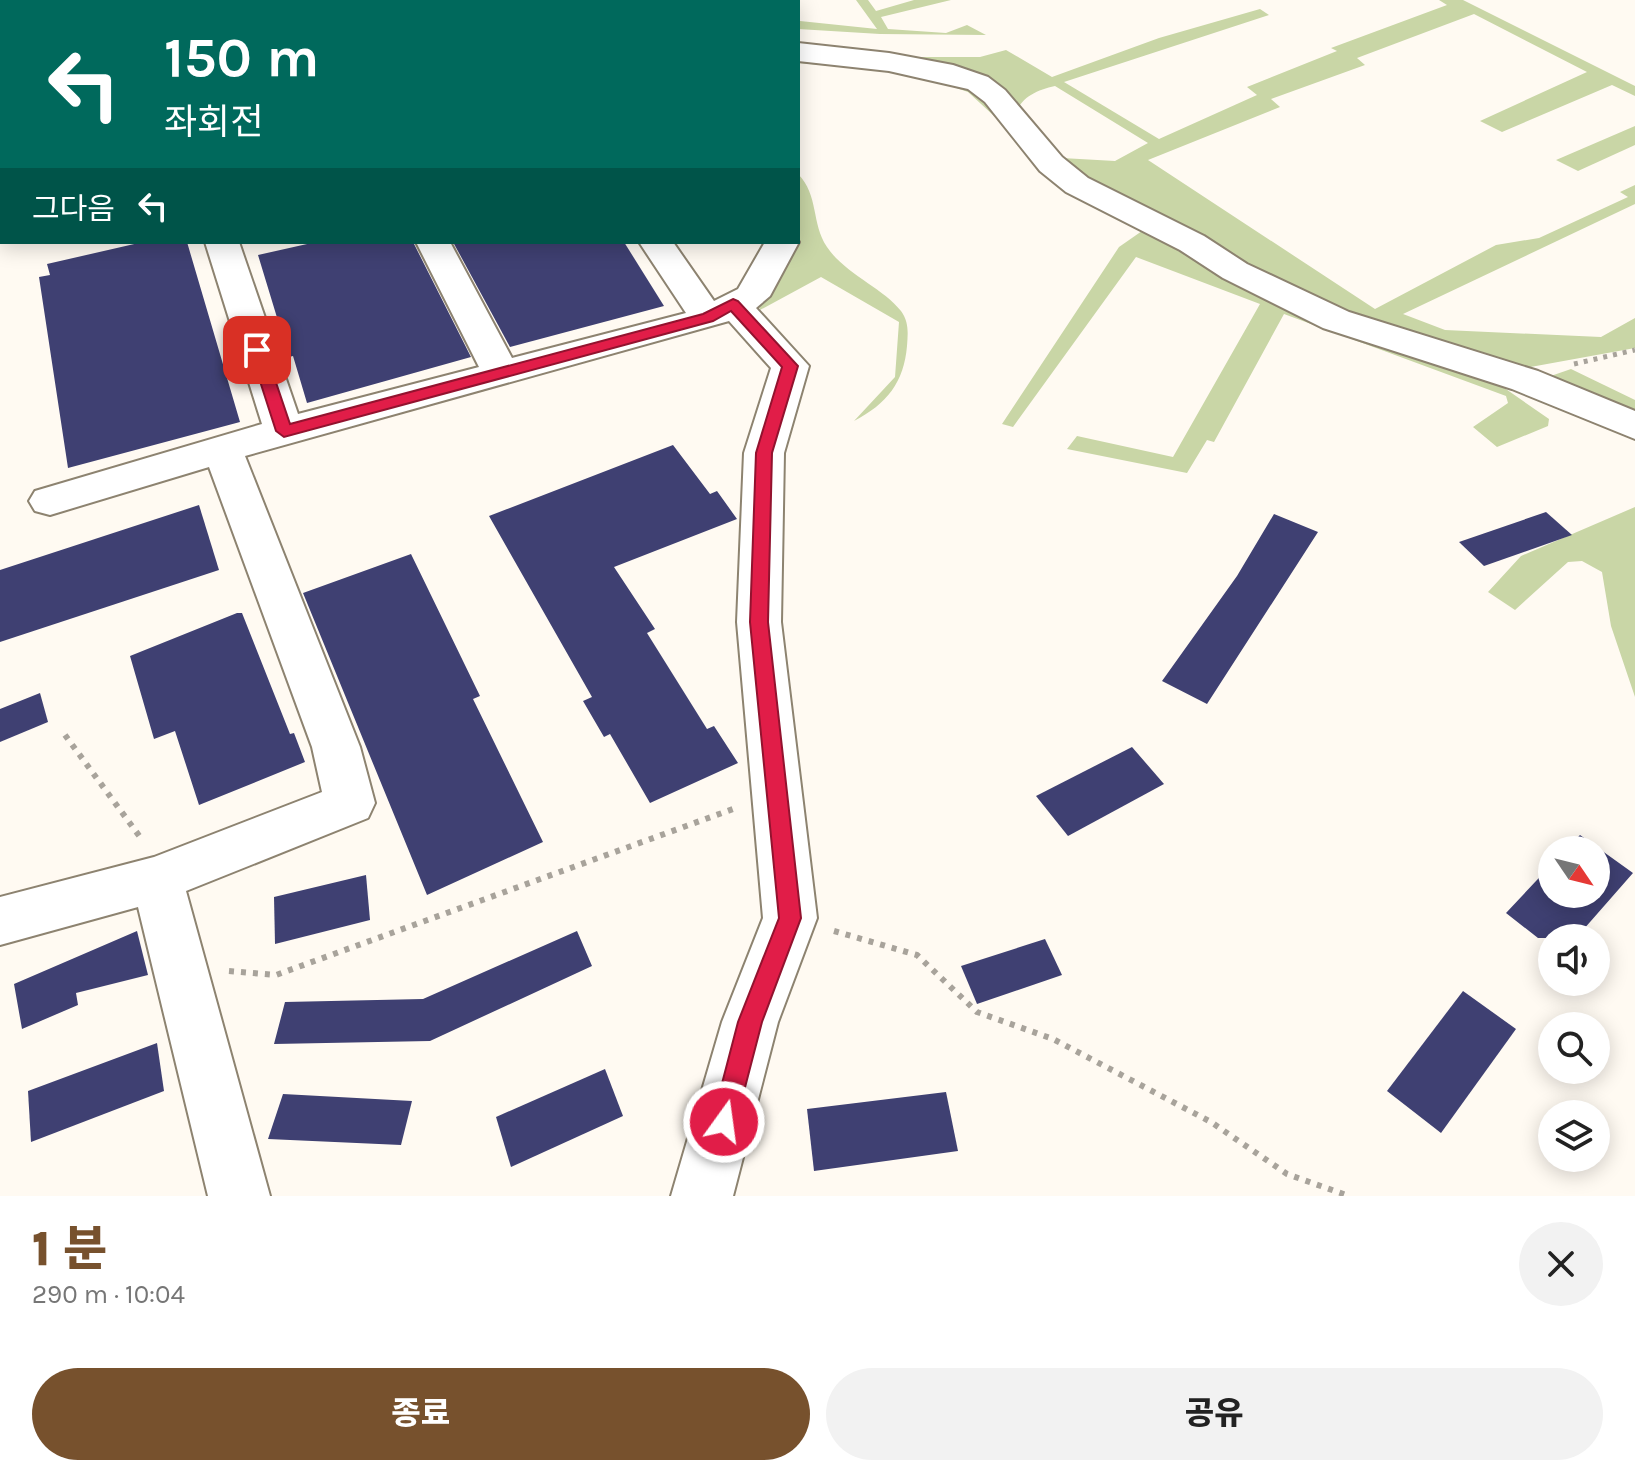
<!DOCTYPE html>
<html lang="ko">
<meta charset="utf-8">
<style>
:root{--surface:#fff;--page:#f2f2f2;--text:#222;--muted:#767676;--accent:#77512d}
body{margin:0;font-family:Karla,"Noto Sans KR",sans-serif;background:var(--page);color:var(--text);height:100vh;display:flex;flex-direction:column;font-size:30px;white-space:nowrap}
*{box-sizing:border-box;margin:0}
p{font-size:26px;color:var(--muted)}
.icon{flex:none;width:44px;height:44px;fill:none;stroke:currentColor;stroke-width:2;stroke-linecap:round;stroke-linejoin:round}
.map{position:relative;height:1196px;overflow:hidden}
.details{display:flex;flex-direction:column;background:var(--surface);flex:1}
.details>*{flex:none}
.top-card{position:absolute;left:0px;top:0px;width:800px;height:244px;box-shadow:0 4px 20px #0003;background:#00695c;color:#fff;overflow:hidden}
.needle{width:52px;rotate:125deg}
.controls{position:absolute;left:1538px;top:836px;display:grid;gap:16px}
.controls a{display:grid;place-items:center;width:72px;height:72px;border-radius:50%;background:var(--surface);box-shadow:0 4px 20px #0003;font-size:40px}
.pin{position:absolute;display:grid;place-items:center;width:68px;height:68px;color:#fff;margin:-34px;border-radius:16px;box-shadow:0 4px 12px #0006}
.me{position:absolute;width:88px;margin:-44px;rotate:14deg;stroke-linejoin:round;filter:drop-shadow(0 0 6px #0008)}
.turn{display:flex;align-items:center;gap:28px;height:168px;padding:0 32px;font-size:36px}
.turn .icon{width:104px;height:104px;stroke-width:2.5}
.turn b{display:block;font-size:56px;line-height:68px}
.then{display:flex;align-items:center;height:76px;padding:0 32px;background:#0003;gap:16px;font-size:30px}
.round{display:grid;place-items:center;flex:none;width:84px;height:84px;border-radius:42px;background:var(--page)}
.head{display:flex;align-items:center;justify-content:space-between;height:136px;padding:0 32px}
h1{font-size:48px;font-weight:800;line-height:60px;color:var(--accent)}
.button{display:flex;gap:16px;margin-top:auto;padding:16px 32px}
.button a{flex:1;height:92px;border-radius:48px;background:var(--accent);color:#fff;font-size:32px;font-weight:800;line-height:92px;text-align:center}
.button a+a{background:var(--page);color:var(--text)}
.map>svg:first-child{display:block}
</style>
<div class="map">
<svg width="1635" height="1196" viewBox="0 0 1635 1196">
<rect width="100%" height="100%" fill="#fffaf2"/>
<g fill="#c9d6a6">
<polygon points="856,0 868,0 876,11 914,0 951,0 881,17 888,29 946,33 967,25 986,35 880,34 798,29 800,21 877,29"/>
<path d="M1439 0H1463L1635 86V96L1612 85 1502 132 1480 121 1587 72 1474 14 1357 58 1365 65 1271 99 1280 107 1148 160 1375 309 1496 245 1539 238 1628 197 1620 192 1635 185V204L1403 314 1445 330 1601 337 1635 318V348L1525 368 1356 321 1095 187 1062 158 1115 161 1148 143 1055 86C1038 90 1022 96 1016 113L994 90 902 57H980L1006 50 1052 77 1159 38 1260 9 1269 15 1064 82 1159 139 1257 95 1247 87 1337 51 1331 48 1447 5Z"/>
<polygon points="798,54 962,81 1107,206 1490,378 1549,419 1548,426 1497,447 1473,427 1508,403 1506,396 1284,314 1214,442 1207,440 1187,473 1067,449 1077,436 1173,457 1260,304 1136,257 1013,427 1002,424 1119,247 1142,231 1083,198 968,92 912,73 798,63"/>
<polygon points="1635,126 1635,145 1578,171 1556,160"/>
<path d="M798 174C819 195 811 223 827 247 844 273 883 288 901 311 909 322 908 333 907 346 904 382 887 404 854 421L895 377 899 322 821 277 760 310 758 303 798 242Z"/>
<polygon points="1571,369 1635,400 1635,417 1545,378"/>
<polygon points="1635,507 1635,697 1611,626 1602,572 1582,561 1568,562 1515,610 1488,592 1521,556"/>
</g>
<g fill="#3f4072">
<polygon points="143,242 187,242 240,422 68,468 39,277 50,275 47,264"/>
<polygon points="316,242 413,242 471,357 307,403 293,356 289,357 258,255"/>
<polygon points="453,242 624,242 664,306 510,347"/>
<polygon points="673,445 710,494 717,491 737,519 614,567 655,629 647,633 707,729 714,726 738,763 650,803 610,734 604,737 583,701 592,697 489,516"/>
<polygon points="199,505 219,570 0,642 0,570"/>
<polygon points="1546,512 1572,535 1484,566 1459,542"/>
<polygon points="1274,514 1318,532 1207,704 1162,681 1237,576"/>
<polygon points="411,554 480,696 473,699 543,842 427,895 303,593"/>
<polygon points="237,613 242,613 290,734 294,733 305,762 199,805 175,731 154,739 130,656"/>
<polygon points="40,693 48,722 0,742 0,709"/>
<polygon points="1132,747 1164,784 1068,836 1036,796"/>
<polygon points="1580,835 1633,873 1576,938 1538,938 1506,913 1552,864 1552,894 1596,894 1596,850 1565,850"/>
<polygon points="366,875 370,920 275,944 274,897"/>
<polygon points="137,931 148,975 76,993 78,1005 22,1029 14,984"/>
<polygon points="577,931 592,966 430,1041 274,1044 285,1002 423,999"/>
<polygon points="1045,939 1062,975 977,1004 961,966"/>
<polygon points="1463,991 1516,1029 1441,1133 1387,1091"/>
<polygon points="157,1043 164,1091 31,1142 28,1091"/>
<polygon points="605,1069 623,1116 511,1167 496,1117"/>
<polygon points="946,1092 958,1151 814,1171 807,1109"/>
<polygon points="283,1094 412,1101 401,1145 268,1139"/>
</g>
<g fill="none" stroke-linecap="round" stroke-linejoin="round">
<g stroke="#8d8370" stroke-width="4">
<rect id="lane" x="648" y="0" width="14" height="2"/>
</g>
<g stroke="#8d8370" stroke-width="4">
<g id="street">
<polygon points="109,0 139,0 140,2 110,2"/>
<polygon points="294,0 320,0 321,2 295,2"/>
<polygon points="474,0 501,0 502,2 475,2"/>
<polygon points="588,0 647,0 648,2 589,2"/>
<polygon points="798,43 889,53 953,65 988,77 1005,90 1062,157 1088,178 1204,236 1247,264 1349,312 1538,371 1635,411 1635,439 1512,389 1323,328 1223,278 1180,250 1066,192 1040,171 985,102 968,89 889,71 798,61"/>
<polygon points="798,241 799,242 770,296 756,308 809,366 784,453 781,622 817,918 778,1022 733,1196 671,1196 722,1022 763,918 737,622 744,453 771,368 729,321 245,456 360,747 375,803 368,818 186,891 270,1196 208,1196 138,907 0,945 0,897 154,857 322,792 312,747 209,467 50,515 35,511 29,501 35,491 262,424 205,242 239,242 298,414 479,367 416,242 450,242 512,358 686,313 639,242 673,242 714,301 738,289 765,242"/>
</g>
</g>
<polyline stroke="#a8a39b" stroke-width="5" stroke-dasharray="4 6" stroke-linecap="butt" points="1574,364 1635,350"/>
<g stroke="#a8a39b" stroke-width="6" stroke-dasharray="5 7" stroke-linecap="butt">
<polyline points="65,735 143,841"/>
<polyline points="834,931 917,955 977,1012 1053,1039 1211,1122 1287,1174 1349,1196"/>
<polyline points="229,971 276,975 733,809"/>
</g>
<use href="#lane" fill="#fff" fill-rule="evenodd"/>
<use href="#street" fill="#fff" fill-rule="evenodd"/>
</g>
<polygon fill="#e11d48" stroke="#92132f" stroke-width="2" points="733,299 738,301 798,366 772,453 768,622 801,918 762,1022 736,1122 733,1130 724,1134 716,1130 712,1122 738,1022 779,918 750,622 756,453 782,367 731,311 713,321 284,437 276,431 250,350 257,345 265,350 290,424 703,314"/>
</svg>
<div class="controls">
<a><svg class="needle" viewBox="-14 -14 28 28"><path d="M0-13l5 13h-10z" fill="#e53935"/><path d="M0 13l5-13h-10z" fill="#767676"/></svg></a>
<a><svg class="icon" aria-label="sound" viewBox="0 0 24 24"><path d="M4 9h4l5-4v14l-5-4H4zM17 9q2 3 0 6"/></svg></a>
<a><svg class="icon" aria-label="search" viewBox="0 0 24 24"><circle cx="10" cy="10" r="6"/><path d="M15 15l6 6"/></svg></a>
<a><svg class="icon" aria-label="layers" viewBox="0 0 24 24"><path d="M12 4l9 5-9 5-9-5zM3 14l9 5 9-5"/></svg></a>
</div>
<div class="pin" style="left:257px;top:350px;background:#d93025"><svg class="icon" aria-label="arrive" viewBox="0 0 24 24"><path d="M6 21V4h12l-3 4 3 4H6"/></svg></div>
<svg class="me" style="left:724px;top:1122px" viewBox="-20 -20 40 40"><circle r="17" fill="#e11d48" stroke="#fff" stroke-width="3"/><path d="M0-11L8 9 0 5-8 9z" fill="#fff"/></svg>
<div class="top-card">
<div class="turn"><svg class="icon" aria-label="left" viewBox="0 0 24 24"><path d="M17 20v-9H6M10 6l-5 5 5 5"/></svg><div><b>150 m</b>좌회전</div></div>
<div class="then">그다음<svg class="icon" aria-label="left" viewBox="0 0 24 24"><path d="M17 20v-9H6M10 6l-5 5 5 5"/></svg></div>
</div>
</div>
<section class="details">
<div class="head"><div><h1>1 분</h1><p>290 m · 10:04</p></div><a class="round"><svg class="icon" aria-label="close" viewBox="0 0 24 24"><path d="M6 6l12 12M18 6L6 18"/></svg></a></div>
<div class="button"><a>종료</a><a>공유</a></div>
</section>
